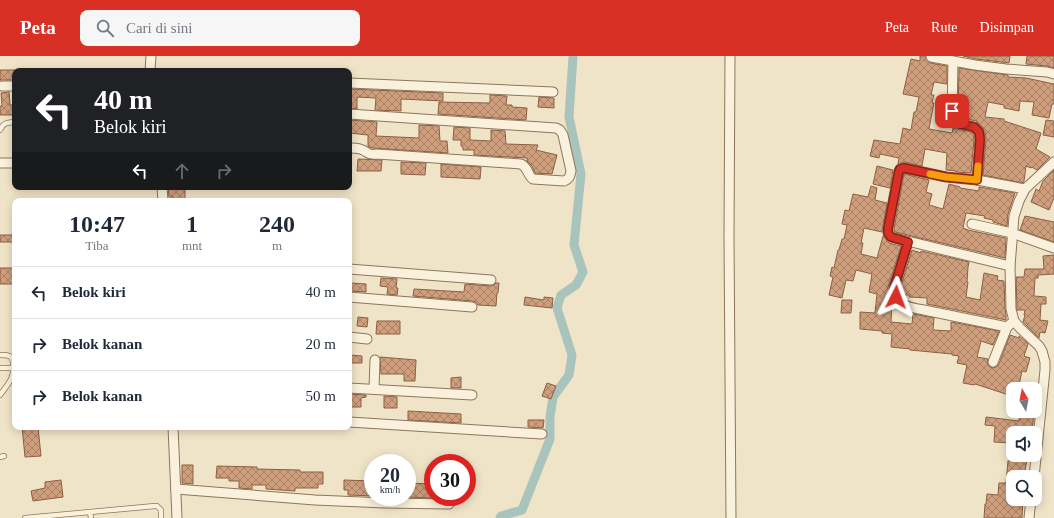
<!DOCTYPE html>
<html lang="id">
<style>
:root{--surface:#fff;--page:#f6f6f7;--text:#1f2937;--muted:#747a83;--line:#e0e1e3;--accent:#d93025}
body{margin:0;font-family:"Times New Roman",serif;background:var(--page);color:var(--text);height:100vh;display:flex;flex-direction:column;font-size:15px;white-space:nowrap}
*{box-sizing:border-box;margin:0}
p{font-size:13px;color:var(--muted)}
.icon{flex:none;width:22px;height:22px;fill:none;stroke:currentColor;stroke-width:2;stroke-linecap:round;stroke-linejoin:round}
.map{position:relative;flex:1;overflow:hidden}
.sheet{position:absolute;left:12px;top:142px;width:340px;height:232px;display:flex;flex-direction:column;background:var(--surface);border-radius:8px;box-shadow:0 2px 10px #0003}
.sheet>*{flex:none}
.banner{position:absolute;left:12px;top:12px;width:340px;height:122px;border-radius:8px;box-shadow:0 2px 10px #0003;background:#202124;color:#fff;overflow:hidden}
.needle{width:26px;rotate:350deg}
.fabs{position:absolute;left:1006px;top:326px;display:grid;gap:8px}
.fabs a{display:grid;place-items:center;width:36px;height:36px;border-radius:8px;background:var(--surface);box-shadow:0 2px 10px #0003;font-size:20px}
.speed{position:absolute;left:364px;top:398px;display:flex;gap:8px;font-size:20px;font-weight:700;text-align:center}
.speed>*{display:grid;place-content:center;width:52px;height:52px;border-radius:50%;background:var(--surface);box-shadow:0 2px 10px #0003;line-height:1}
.speed small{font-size:10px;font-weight:400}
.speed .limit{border:6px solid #d22;background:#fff;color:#111}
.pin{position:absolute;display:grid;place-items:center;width:34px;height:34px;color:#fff;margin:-17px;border-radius:8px;box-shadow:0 2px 6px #0006}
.me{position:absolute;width:44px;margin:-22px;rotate:3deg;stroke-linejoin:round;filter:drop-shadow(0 0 3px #0008)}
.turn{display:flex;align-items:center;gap:14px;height:84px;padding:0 16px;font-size:18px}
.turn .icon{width:52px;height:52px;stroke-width:2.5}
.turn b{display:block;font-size:28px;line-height:34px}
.lanes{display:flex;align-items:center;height:38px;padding:0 16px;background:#0003;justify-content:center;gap:20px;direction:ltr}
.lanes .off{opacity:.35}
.eta{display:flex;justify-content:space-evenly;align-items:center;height:68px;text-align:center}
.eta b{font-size:24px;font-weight:700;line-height:28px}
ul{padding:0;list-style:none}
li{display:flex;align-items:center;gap:12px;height:52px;padding:0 16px;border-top:1px solid var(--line)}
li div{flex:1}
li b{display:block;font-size:15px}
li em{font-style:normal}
header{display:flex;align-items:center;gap:24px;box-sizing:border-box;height:56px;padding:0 20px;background:var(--accent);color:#fff}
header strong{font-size:19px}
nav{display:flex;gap:22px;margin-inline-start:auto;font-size:14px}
.search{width:280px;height:36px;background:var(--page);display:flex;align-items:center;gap:10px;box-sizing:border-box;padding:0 14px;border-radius:8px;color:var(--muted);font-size:15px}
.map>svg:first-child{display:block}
</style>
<header>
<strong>Peta</strong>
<div class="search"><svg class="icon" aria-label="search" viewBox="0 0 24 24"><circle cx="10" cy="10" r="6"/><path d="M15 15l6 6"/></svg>Cari di sini</div>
<nav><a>Peta</a><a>Rute</a><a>Disimpan</a></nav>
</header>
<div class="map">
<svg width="1054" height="462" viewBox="0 0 1054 462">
<defs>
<pattern id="building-cross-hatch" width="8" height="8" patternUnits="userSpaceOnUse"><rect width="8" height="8" fill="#cf9f7d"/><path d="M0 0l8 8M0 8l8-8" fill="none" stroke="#a98266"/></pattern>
</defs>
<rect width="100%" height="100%" fill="#f0e4c8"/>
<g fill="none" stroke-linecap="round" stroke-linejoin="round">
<polyline stroke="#a9c4bc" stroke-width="9" points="500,462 501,460 522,454 550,383 550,361 553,341 569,319 572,299 557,252 561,239 576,229 583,216 574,189 581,118 569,61 573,0"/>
</g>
<g fill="url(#building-cross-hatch)" stroke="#8d5f41">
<polygon points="920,0 925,0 926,3 930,7 947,10 947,28 934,26 931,39 934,39 932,47 934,47 929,73 952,77 953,72 971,76 973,79 974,83 971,117 956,116 956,115 946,114 947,97 925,93 922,110 905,106 898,108 899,102 880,98 879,102 870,100 874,84 900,88 903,72 911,74 914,56 916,56 919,41 903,38 911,3 920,5"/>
<polygon points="963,0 1010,0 1009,7 976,3"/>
<polygon points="1027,0 1054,0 1054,12 1047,10 1026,8"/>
<polygon points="959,12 1008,19 1008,21 1026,22 1054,28 1054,48 1052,48 1049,62 1032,59 1034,46 1020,45 1019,55 1004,52 1004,49 988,46 985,61 1004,63 1004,65 1041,77 1036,93 1050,101 1037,114 1032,111 1031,112 1026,110 1024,125 1023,127 983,119 986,83 985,75 983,72 976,65 958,61"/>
<rect x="0" y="14" width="15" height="10"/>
<polygon points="349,33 443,37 443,45 401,43 401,55 375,54 376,42 357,41 357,53 349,52"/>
<polygon points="9,36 10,49 15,49 15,59 0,59 0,50 2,50 1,37"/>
<polygon points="490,39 507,40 506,49 512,49 512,51 527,52 526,64 438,58 439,46 490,47"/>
<polygon points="539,41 554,42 554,52 538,51"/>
<polygon points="349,64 377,66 376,80 419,82 419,69 439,70 440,85 447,85 448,97 372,92 368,90 368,79 349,77"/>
<polygon points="1046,64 1054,65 1054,81 1043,79"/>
<polygon points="454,71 470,72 470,84 491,85 491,74 505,75 506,88 538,89 536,94 557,99 552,118 535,117 532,110 527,105 527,102 474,99 474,94 463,94 463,91 461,90 461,84 453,84"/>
<polygon points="358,103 382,104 381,115 357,115"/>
<polygon points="401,106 426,107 425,119 401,118"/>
<polygon points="441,108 481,111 480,123 441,121"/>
<polygon points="877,110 893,114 890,132 873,128"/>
<polygon points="1054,114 1054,142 1049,154 1031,146 1036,133 1039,135 1043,125"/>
<polygon points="904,118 929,124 926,136 932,138 929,149 943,153 949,128 960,131 960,132 979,135 979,131 1015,137 1008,158 1007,170 993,166 993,164 984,162 985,160 966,157 963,172 968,174 1006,182 1005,202 895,176 894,173"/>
<polygon points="871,130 877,132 875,144 887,147 882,176 864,172 861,187 863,187 861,198 877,202 883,180 889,187 901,190 888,231 889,240 892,247 891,266 912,268 913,258 934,262 933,274 951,275 951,266 999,275 993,289 981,285 977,301 988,303 987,306 988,309 990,311 993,312 996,311 999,308 1010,279 1019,282 1019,280 1028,288 1024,300 1030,302 1026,316 1022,315 1019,329 1012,327 1009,339 975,328 974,329 963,327 967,309 957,307 959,300 952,299 952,298 910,294 910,293 891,291 892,278 882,277 882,275 860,273 860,256 875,257 877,238 869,236 872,218 856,214 853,225 846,224 842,242 829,239 833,221 830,220 832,211 834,212 838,194 839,194 842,183 844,183 847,169 842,168 845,154 849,155 853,138 868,141"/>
<polygon points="168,131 185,131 185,145 173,145 173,141 169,141"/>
<polygon points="1025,160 1054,166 1054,186 1020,174"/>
<rect x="0" y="179" width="15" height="7"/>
<polygon points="912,194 921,197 921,195 969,206 968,211 967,226 968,226 966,241 980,244 984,217 998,220 997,224 1004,225 1005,253 1006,259 1006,264 927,248 927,242 909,241 910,239 901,239 900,233"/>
<polygon points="1054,199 1054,218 1038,219 1038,222 1035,222 1034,240 1046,241 1046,248 1041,248 1040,264 1048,265 1045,277 1040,276 1039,282 1023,266 1025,259 1024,259 1025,254 1017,254 1016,221 1024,221 1025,213 1044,213 1043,200"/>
<rect x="0" y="212" width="15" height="16"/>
<polygon points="381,222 397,223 396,232 398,232 397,239 387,238 388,231 380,230"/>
<polygon points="351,227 366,228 366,236 350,235"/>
<polygon points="496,227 499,227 498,237 497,237 496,250 478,249 476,246 472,245 413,240 414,233 464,236 465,228 491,230 494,229"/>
<polygon points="525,241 544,244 544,241 553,242 552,252 524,249"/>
<polygon points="842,244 852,244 851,257 841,257"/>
<polygon points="358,261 368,262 367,271 357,270"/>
<polygon points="377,265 400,265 400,278 376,278"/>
<polygon points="350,299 362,300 362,307 349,307"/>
<polygon points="380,301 416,304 415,325 404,325 404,318 381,318"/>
<polygon points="461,321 461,332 451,332 451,322"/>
<polygon points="547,327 556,330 551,343 542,340"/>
<polygon points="349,338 366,339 366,341 361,342 361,351 349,351"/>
<polygon points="384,340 397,341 397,352 384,352"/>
<polygon points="408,355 461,358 461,367 408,364"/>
<polygon points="1020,355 1034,355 1032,377 1013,377 1013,387 994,386 995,370 985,369 986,361 1019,365"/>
<polygon points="528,364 544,364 543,372 528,371"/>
<polygon points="22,371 38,371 41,400 25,401"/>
<polygon points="1009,401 1027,403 1024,421 1013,421 1013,443 1023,443 1022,462 984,462 985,448 986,448 987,438 998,439 999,427 1006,427 1008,405 1009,405"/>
<polygon points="182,409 193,409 193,428 182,427"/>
<polygon points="217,410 257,411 257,413 300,414 300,416 323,416 323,428 318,428 318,432 295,432 295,435 266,433 266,429 252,429 252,433 239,432 239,425 229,425 229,422 216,422"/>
<polygon points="61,424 63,441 33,445 31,435 45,432 45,426"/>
<polygon points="344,424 373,425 373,440 348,439 348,434 344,434"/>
<polygon points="407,427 433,428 433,442 407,441"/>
</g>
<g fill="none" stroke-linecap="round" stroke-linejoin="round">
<g stroke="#8d765c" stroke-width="6">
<g id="lane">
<path d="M0 74C4 66 7 67 15 66"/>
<path d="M0 299C8 299 13 299 13 308 15 322 8 328 0 339"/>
<polyline points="0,312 14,312"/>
<polyline points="0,401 4,400"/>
<polyline points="90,456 91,462"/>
<polyline points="25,462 155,450 157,450 161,454 161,462"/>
</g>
</g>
<g stroke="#8d765c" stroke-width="11">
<g id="street">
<polyline points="730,0 729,181 731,462"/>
<polyline points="931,1 975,9 1006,13 1047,16 1054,18"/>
<polyline points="953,5 952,60 953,65 961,68 974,71 979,76 980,83 977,124"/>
<polyline points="150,15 151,0"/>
<polyline points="349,27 553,36"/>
<polyline points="2,30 15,30"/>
<path d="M349 58 556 72 560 74 563 79 571 115C570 121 569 123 564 125L533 123C527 119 529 112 521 108L377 98C367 100 368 95 360 93 357 92 353 92 349 92"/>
<polyline points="0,107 15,107"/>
<polyline points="162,131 163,145"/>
<polyline points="972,168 1012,177 1054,192"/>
<path d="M908 186 894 232C893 249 911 252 924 254L1007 271 1014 265"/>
<polyline points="1010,210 891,181 888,177 888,172 899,115 900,113 904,112 946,121 977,124 1025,133"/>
<polyline points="349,213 491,224"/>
<polyline points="349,241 472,251"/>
<polyline points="349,281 367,283"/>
<polyline points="993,306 1007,271"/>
<polyline points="349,332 472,339"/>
<polyline points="374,333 375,304"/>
<polyline points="349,366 542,378"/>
<polyline points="173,371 177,462"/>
<polyline points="1034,421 1045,314 1045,306 1042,295 1039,290 1020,272 1014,265 1011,253 1010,210 1014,160 1019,145 1025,133 1054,106"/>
<polyline points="176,433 315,444 385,447 449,448"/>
<polyline points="1029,462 1031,443"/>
</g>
</g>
<use href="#lane" stroke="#faf1dc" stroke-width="4.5"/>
<use href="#street" stroke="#faf1dc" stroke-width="9"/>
</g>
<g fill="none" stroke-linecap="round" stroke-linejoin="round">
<g stroke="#8d1f18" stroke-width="10">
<polyline id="route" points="896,241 894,236 894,232 908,186 891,181 888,177 888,172 899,115 900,113 904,112 946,121 977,124 980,83 979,76 974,71 961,68 953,65 952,55"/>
</g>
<use href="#route" stroke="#d93025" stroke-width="7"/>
<polyline stroke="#f59e0b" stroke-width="7" points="930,118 946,121 977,124 978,110"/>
</g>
</svg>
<div class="fabs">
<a><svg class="needle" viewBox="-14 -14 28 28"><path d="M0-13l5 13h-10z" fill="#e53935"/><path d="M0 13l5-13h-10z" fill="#747a83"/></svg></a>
<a><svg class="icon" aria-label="sound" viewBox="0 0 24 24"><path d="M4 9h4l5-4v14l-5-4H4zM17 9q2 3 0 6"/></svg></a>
<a><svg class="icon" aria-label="search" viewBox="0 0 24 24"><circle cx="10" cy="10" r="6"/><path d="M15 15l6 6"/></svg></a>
</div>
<div class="speed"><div>20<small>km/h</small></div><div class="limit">30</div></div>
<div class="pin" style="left:952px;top:55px;background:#d93025"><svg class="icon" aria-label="arrive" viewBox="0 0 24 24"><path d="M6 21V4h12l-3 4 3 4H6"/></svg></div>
<svg class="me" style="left:896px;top:241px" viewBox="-20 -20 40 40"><path d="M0-17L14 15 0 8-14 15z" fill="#d93025" stroke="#fff" stroke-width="4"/></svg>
<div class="banner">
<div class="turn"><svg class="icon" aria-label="left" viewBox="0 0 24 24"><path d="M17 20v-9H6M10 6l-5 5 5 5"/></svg><div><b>40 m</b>Belok kiri</div></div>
<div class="lanes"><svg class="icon" aria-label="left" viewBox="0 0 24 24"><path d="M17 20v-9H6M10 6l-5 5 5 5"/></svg><svg class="icon off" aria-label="ahead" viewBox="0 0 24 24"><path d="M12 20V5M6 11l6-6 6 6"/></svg><svg class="icon off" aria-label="right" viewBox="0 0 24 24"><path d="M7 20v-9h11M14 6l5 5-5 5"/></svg></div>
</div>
<section class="sheet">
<div class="eta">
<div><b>10:47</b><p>Tiba</p></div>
<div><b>1</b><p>mnt</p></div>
<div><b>240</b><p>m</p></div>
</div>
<ul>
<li><svg class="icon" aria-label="left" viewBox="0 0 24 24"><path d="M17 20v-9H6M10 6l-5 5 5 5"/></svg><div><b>Belok kiri</b></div><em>40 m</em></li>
<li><svg class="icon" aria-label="right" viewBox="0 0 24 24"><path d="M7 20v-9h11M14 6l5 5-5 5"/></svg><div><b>Belok kanan</b></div><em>20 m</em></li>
<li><svg class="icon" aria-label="right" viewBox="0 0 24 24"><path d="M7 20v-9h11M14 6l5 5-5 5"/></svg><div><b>Belok kanan</b></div><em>50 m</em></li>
</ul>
</section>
</div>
